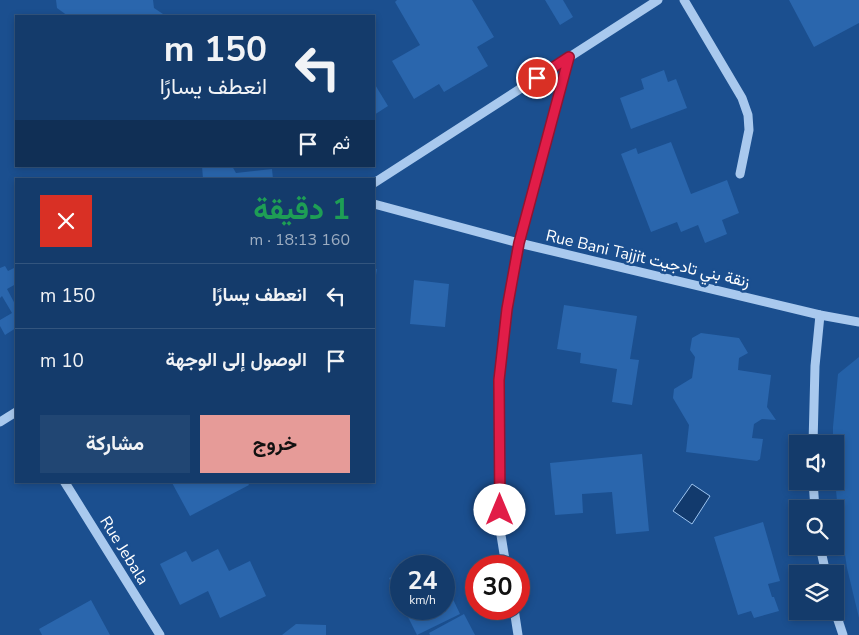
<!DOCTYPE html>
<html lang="ar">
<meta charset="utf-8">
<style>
:root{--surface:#143b6b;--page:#214673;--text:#f1f3f6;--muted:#9dadc1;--line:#33557e;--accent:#e69b98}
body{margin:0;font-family:"Nunito Sans",Vazirmatn,sans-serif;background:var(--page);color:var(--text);direction:rtl;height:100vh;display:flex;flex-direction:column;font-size:19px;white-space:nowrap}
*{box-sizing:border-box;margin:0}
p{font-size:16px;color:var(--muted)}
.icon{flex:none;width:28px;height:28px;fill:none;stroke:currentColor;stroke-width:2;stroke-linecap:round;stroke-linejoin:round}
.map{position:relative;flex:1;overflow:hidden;direction:ltr}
.panel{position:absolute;left:15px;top:178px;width:360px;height:305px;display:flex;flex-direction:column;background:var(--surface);border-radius:0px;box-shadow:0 2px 8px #0003,0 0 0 1px var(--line);direction:rtl}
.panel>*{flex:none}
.hud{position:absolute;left:15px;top:15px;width:360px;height:152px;border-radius:0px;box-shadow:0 2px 8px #0003,0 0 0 1px var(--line);direction:rtl;background:#143b6b;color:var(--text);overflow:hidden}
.controls{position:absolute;left:789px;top:435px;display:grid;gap:10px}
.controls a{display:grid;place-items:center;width:55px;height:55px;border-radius:0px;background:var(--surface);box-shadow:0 2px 8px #0003,0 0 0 1px var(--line);font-size:25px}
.speed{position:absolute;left:390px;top:555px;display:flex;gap:10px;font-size:25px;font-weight:700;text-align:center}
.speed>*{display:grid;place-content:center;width:65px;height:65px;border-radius:50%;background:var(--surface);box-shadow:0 2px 8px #0003,0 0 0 1px var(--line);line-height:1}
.speed small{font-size:12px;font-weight:400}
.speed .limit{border:8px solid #d22;background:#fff;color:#111}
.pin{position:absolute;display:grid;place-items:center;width:42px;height:42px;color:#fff;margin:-21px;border:2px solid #fff;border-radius:50%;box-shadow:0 1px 5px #0007}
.me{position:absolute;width:55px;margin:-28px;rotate:0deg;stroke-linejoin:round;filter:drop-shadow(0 0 4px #0008)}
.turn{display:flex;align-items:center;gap:18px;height:105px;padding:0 25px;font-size:22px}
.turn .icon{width:65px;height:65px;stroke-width:2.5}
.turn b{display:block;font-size:35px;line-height:42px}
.then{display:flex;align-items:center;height:48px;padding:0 25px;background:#0003;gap:10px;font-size:19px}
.round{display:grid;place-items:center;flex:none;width:52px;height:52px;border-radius:0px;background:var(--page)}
.summary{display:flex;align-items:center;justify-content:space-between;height:85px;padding:0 25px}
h1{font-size:30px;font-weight:700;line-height:38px;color:#1e9e55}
.cta{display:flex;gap:10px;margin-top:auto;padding:10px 25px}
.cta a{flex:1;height:58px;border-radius:0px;background:var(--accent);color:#111;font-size:20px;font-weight:700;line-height:58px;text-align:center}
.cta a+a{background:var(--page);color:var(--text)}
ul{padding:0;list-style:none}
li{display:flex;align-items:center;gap:15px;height:65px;padding:0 25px;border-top:1px solid var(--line)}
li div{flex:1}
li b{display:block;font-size:19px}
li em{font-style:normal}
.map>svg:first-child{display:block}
</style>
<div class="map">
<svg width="859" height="635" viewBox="0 0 859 635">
<rect width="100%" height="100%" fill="#1b4f8f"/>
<polygon fill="#2461a8" points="859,357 859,618 847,568 837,501 835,480 835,444 833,444 833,427 838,374"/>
<polygon fill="#123a6d" stroke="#9cc4f0" points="692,484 710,496 692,524 673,511"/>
<g fill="#2a66ad">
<polygon points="56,0 153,0 154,8 166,16 68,16 57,8"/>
<polygon points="397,0 472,0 494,37 477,47 488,66 444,92 439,84 414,99 392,61 420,45 395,2"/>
<polygon points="545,0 563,0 573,17 560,25"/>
<polygon points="789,0 859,0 859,23 814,47"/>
<polygon points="664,70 668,82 676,79 687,108 631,129 620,98 644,89 641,79"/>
<polygon points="374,83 388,106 374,115"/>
<polygon points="671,142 691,194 727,180 739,213 722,220 727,234 705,243 698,225 681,232 677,222 651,232 621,154 636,148 638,154"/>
<polygon points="202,166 232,166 236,173 272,169 273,179 203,179"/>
<polygon points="5,266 8,271 16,267 16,284 7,289 16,306 16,328 5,335 0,326 0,320 12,313 2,296 0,298 0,268"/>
<polygon points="374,269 377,269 375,281 374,281"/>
<polygon points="414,280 449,284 445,327 410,324"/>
<polygon points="564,305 637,316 630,359 639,360 632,405 612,402 617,369 580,363 581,353 557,349"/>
<polygon points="701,333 739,338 748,353 739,358 738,370 771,375 767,407 776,420 762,419 754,424 752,438 763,439 760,459 757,461 686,452 689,425 673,398 674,389 692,378 695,357 690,350 692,338"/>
<polygon points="642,454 649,531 616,534 612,492 582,494 583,513 555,515 550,463"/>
<polygon points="171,481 247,481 249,485 190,516"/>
<polygon points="763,522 780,581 768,584 772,597 774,597 779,611 754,618 751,611 738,615 714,537"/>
<polygon points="218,549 229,571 250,561 266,596 220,618 208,591 180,605 160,564 186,551 192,562"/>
<polygon points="424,561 427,566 413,566"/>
<polygon points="401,572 401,603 389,578"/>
<polygon points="451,595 460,614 417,635 404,609 444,609 444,599"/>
<polygon points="91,600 110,635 42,635 39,629"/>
<polygon points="464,614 475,635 430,635 429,633"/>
<polygon points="296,624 326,625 326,635 282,635"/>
</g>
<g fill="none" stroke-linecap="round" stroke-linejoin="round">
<g stroke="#a9c9ee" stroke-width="9">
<polyline points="684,0 742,98 748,115 749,130 740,174"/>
<polyline points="374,183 658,0"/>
<polyline points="374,204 519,243 820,315 859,322"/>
<polyline points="0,422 16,412"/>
<polyline points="813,444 815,366 820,315"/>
<polyline points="64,481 160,635"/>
<polyline points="813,481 815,509"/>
<polyline points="820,546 826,574"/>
<polyline points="506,566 500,529 499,380 507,309 519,243 569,57"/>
<polyline points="514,609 518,635"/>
<polyline points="835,611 843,635"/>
</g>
</g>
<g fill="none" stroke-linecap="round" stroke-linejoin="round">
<g stroke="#92132f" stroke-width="12">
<polyline id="route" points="500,510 499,380 507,309 519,243 569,57 537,78"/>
</g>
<use href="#route" stroke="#e11d48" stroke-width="9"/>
</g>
<g text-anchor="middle" stroke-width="5" stroke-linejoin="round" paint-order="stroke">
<g font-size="16" fill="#fff" stroke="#1b4f8f">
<text transform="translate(648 258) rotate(13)" y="6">Rue Bani Tajjit زنقة بني تادجيت</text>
<text transform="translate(125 550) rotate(58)" y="6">Rue Jebala</text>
</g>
</g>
</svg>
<div class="controls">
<a><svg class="icon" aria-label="sound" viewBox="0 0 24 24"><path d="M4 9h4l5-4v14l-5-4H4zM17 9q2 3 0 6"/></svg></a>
<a><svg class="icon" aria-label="search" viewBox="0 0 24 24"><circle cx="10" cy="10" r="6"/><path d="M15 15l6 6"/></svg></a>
<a><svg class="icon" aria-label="layers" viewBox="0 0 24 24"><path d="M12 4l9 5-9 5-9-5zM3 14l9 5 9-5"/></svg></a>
</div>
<div class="speed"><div>24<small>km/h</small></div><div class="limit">30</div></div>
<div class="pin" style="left:537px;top:78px;background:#d93025"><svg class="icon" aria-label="arrive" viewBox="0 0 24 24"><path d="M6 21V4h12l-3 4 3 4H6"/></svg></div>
<svg class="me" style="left:500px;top:510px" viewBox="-20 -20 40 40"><circle r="19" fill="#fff"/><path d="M0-13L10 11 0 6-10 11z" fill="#e11d48"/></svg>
<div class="hud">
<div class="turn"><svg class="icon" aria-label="left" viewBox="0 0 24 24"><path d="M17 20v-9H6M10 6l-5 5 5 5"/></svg><div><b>150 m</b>انعطف يسارًا</div></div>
<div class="then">ثم<svg class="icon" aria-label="arrive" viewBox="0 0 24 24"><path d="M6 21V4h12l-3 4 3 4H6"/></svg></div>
</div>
<section class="panel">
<div class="summary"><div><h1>1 دقيقة</h1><p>160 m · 18:13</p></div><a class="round" style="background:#d93025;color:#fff"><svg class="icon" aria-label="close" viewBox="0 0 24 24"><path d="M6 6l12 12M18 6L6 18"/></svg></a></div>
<ul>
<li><svg class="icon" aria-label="left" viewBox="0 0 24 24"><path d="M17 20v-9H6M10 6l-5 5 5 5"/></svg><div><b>انعطف يسارًا</b></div><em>150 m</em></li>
<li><svg class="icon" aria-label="arrive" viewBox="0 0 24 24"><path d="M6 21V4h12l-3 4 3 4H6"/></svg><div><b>الوصول إلى الوجهة</b></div><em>10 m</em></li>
</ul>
<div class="cta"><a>خروج</a><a>مشاركة</a></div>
</section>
</div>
